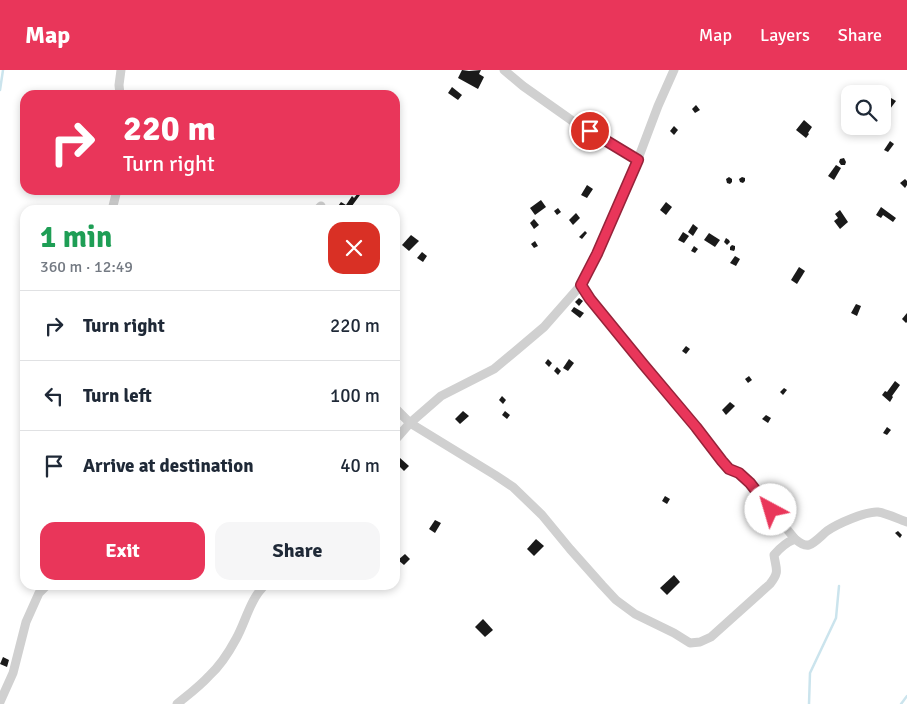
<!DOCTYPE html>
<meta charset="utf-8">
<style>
:root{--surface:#fff;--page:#f6f6f7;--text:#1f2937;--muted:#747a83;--line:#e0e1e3;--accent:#e9365a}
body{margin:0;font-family:Signika,sans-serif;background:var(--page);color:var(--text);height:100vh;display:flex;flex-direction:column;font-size:19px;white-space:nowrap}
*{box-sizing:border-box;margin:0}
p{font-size:16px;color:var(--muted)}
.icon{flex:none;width:28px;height:28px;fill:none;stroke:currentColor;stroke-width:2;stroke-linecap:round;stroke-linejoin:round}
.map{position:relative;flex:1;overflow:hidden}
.panel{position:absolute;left:20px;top:135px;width:380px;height:385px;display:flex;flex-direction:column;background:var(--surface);border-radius:15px;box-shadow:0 2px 8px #0003}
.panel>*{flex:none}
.guide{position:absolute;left:20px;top:20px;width:380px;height:105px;border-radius:15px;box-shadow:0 2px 8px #0003;background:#e9365a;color:#fff;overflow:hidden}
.controls{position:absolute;left:841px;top:15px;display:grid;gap:10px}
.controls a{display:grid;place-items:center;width:50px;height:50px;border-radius:10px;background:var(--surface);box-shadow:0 2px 8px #0003;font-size:25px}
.pin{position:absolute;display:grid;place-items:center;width:42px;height:42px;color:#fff;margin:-21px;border:2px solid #fff;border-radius:50%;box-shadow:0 1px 5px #0007}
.me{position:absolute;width:55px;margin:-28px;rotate:321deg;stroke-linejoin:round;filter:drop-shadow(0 0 4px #0008)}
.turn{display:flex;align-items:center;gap:18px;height:105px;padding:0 20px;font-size:22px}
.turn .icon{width:65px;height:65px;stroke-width:2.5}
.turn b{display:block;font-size:35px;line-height:42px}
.round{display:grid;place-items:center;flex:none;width:52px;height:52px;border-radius:15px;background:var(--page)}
.headline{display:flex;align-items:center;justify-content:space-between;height:85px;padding:0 20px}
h1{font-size:30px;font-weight:700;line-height:38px;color:#1e9e55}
.action{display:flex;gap:10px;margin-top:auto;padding:10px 20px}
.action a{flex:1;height:58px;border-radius:15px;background:var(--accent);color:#fff;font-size:20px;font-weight:700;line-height:58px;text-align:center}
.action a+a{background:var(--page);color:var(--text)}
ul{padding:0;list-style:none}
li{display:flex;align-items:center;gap:15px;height:70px;padding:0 20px;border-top:1px solid var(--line)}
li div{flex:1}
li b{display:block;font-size:19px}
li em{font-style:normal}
header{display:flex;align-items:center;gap:30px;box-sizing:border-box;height:70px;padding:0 25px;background:var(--accent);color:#fff}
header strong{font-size:24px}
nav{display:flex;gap:28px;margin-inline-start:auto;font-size:18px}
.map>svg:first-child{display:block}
</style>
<header>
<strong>Map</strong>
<nav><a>Map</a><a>Layers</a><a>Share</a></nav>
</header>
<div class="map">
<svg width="907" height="634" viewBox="0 0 907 634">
<rect width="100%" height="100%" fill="#fff"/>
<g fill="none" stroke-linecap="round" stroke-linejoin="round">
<g stroke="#cbe4ed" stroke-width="2.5">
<polyline points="0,20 3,0"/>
<polyline points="809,634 810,603 836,548 839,516"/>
<polyline points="901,634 907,626"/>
</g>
</g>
<g fill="#1a1a1a">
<polygon points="462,0 469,1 481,0 479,4 484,7 478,19 458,8"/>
<polygon points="452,17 462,25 458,30 448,23"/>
<polygon points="891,28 896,31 890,39 885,35"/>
<polygon points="696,35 700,40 695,43 692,39"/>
<polygon points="804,50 812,57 808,63 809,64 806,68 796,60"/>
<polygon points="674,56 678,60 674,65 670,61"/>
<polygon points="890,71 894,74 888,82 884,80"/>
<polygon points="844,88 846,92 845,95 841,95 839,92 840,89"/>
<polygon points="836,95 841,98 834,110 828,106"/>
<polygon points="729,107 732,109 732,112 730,114 727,113 726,109"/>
<polygon points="742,107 745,108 745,111 743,113 740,112 739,109"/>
<polygon points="905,109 907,111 907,115 905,118 900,113"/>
<polygon points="587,115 593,119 587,128 581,125"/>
<polygon points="358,123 360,125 349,140 338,140 336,139 341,132 346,135 352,126 354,128"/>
<polygon points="541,130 546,137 535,145 530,138"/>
<polygon points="666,132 672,137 666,145 660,140"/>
<polygon points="881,137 896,148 893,152 883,145 881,148 876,145"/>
<polygon points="558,138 561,142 557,145 554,141"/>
<polygon points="840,140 848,152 840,159 834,151 838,148 835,144"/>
<polygon points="576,143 580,148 573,155 569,150"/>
<polygon points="534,149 539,155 534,159 530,153"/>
<polygon points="693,154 698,158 693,166 688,162"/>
<polygon points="585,161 587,163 582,169 579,167"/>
<polygon points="683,162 689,166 684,173 678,170"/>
<polygon points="709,163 720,170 715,177 704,170"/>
<polygon points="411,165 419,171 409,181 402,175"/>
<polygon points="726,168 729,170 730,172 727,175 724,172"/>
<polygon points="535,171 538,176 534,178 531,174"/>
<polygon points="732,175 735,176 735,179 734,181 730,180 730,177"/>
<polygon points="694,176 698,179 695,183 691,181"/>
<polygon points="422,182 427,186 423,192 417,188"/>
<polygon points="735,186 740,189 736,196 730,193"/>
<polygon points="799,197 805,201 797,214 791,210"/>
<polygon points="579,228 583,231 579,236 575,232"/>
<polygon points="856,234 861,236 857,246 851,243"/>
<polygon points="574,237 584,243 580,248 571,241"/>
<polygon points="907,243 907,252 906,253 902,249"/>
<polygon points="686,276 690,279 686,284 682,281"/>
<polygon points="548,289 552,293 549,297 545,293"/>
<polygon points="569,289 574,293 568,301 563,298"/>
<polygon points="557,297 561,301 558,305 554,301"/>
<polygon points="749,306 752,310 748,313 745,309"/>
<polygon points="895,311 900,315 892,326 893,327 890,332 882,325 885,321 887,322"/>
<polygon points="784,318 787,320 783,325 780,322"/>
<polygon points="502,326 506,330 503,334 499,330"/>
<polygon points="730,332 735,336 726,345 722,340"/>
<polygon points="463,341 469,346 460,354 455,349"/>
<polygon points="505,341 510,345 507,349 502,345"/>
<polygon points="766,345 771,348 768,353 762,349"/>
<polygon points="887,357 891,360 887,365 883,363"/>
<polygon points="400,388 409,396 404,401 395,392"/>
<polygon points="665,426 670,429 667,434 662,431"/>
<polygon points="435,450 441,453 435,463 429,459"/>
<polygon points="898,461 902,465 900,468 895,463"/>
<polygon points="536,469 544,476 534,486 527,479"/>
<polygon points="405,484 410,489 404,495 398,490"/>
<polygon points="674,505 680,512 667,525 660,518"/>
<polygon points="483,549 493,560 485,567 475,557"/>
<polygon points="3,587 9,590 7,597 0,594"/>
</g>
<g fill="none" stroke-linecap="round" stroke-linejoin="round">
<g stroke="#d0d0d0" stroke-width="9">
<polyline points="504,0 523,16 574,52 638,89"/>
<polyline points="120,25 119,15 121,0"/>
<polyline points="112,140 117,120"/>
<polyline points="317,140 321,136"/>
<path d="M581 215 590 229 643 294 696 357 723 391 729 399 739 403 749 413 795 469C799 472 803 476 809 475 815 473 822 465 827 461 837 454 866 441 878 442 886 443 898 449 907 452"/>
<path d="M395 338 410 353 495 405 513 417 542 445 570 479 602 515 616 530 635 544 674 563 690 573 700 572 711 567 770 514C780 501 776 500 774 485 779 479 787 472 795 469"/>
<polyline points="395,370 410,353 441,326 494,299 518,279 544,257 581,215 597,184 638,89 658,36 674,0"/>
<polyline points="0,632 13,603 26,552 39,523 47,515"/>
<path d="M177 634C188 625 200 616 209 606 220 596 229 582 236 569 246 551 250 529 265 515"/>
</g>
</g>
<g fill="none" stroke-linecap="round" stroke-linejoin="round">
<g stroke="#97233a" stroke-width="12">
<polyline id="route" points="590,61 638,90 597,184 581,215 590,229 643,294 696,357 722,391 729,399 739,403 750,413 771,440"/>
</g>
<use href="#route" stroke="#e9365a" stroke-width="9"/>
</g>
</svg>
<div class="controls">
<a><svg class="icon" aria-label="search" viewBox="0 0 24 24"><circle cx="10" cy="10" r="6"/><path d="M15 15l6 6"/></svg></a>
</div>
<div class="pin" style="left:590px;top:61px;background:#d93025"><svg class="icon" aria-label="arrive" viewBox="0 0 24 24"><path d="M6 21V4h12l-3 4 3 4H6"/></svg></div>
<svg class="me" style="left:771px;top:440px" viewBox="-20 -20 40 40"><circle r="19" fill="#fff"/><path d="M0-13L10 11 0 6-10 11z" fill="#e9365a"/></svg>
<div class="guide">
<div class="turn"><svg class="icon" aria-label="right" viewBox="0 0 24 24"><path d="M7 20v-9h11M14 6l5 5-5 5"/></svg><div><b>220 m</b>Turn right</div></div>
</div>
<section class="panel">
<div class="headline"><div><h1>1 min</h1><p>360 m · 12:49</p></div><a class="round" style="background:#d93025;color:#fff"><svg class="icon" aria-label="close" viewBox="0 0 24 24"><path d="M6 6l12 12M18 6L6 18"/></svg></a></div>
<ul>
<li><svg class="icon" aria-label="right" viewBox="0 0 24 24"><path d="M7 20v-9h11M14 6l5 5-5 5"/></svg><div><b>Turn right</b></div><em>220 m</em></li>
<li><svg class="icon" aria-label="left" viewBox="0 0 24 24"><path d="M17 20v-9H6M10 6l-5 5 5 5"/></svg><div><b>Turn left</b></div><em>100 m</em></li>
<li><svg class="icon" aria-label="arrive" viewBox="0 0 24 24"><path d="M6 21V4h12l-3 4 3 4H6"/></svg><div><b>Arrive at destination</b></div><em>40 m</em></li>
</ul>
<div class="action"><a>Exit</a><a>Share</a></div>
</section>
</div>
